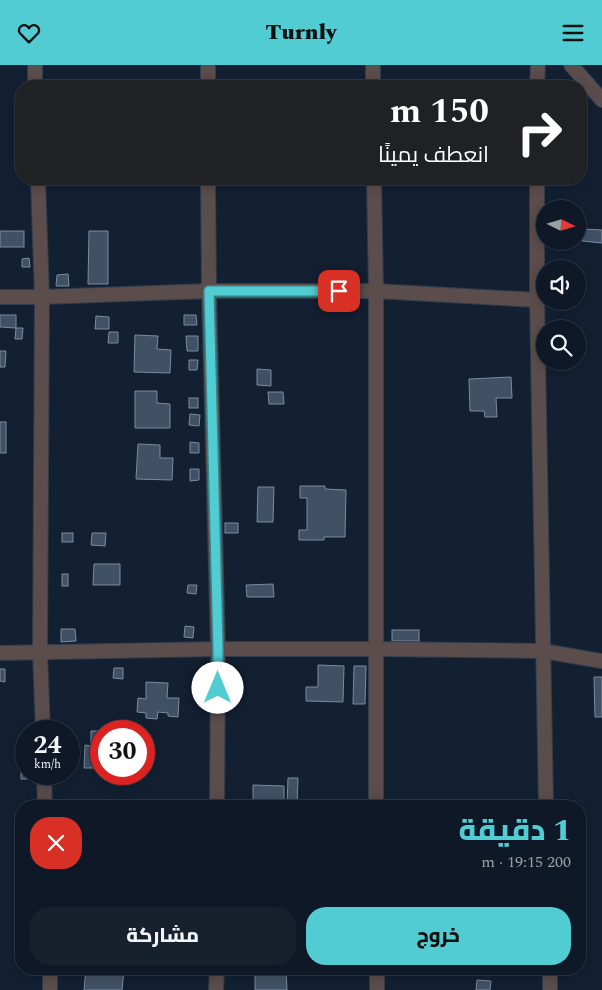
<!DOCTYPE html>
<html lang="ar">
<meta charset="utf-8">
<style>
:root{--surface:#0e1826;--page:#17212e;--text:#f1f3f6;--muted:#9ba0a7;--line:#2e3743;--accent:#51ccd3}
body{margin:0;font-family:Spectral,Cairo,serif;background:var(--page);color:var(--text);direction:rtl;height:100vh;display:flex;flex-direction:column;font-size:19px;white-space:nowrap}
*{box-sizing:border-box;margin:0}
p{font-size:16px;color:var(--muted)}
.icon{flex:none;width:28px;height:28px;fill:none;stroke:currentColor;stroke-width:2;stroke-linecap:round;stroke-linejoin:round}
.map{position:relative;flex:1;overflow:hidden;direction:ltr}
.side{position:absolute;left:15px;top:735px;width:571px;height:175px;display:flex;flex-direction:column;background:var(--surface);border-radius:20px;box-shadow:0 2px 12px #0003,0 0 0 1px var(--line);direction:rtl}
.side>*{flex:none}
.banner{position:absolute;left:15px;top:15px;width:572px;height:105px;border-radius:20px;box-shadow:0 2px 12px #0003,0 0 0 1px var(--line);direction:rtl;background:#202124;color:#fff;overflow:hidden}
.needle{width:32px;rotate:95deg}
.buttons{position:absolute;left:536px;top:135px;display:grid;gap:10px}
.buttons a{display:grid;place-items:center;width:50px;height:50px;border-radius:50%;background:var(--surface);box-shadow:0 2px 12px #0003,0 0 0 1px var(--line);font-size:25px}
.speed{position:absolute;left:15px;top:655px;display:flex;gap:10px;font-size:25px;font-weight:700;text-align:center}
.speed>*{display:grid;place-content:center;width:65px;height:65px;border-radius:50%;background:var(--surface);box-shadow:0 2px 12px #0003,0 0 0 1px var(--line);line-height:1}
.speed small{font-size:12px;font-weight:400}
.speed .limit{border:8px solid #d22;background:#fff;color:#111}
.pin{position:absolute;display:grid;place-items:center;width:42px;height:42px;color:#fff;margin:-21px;border-radius:10px;box-shadow:0 2px 8px #0006}
.me{position:absolute;width:55px;margin:-28px;rotate:0deg;stroke-linejoin:round;filter:drop-shadow(0 0 4px #0008)}
.turn{display:flex;align-items:center;gap:18px;height:105px;padding:0 15px;font-size:22px}
.turn .icon{width:65px;height:65px;stroke-width:2.5}
.turn b{display:block;font-size:35px;line-height:42px}
.round{display:grid;place-items:center;flex:none;width:52px;height:52px;border-radius:20px;background:var(--page)}
.headline{display:flex;align-items:center;justify-content:space-between;height:85px;padding:0 15px}
h1{font-size:30px;font-weight:800;line-height:38px;color:var(--accent)}
.action{display:flex;gap:10px;margin-top:auto;padding:10px 15px}
.action a{flex:1;height:58px;border-radius:20px;background:var(--accent);color:#111;font-size:20px;font-weight:800;line-height:58px;text-align:center}
.action a+a{background:var(--page);color:var(--text)}
header{display:flex;justify-content:space-between;align-items:center;height:65px;padding:0 15px;background:var(--accent);color:#111;font-size:22px;font-weight:800}
.map>svg:first-child{display:block}
</style>
<header><svg class="icon" aria-label="menu" viewBox="0 0 24 24"><path d="M4 6h16M4 12h16M4 18h16"/></svg>Turnly<svg class="icon" aria-label="heart" viewBox="0 0 24 24"><path d="M12 20l-8-8c-3-5 5-10 8-4 3-6 11-1 8 4z"/></svg></header>
<div class="map">
<svg width="602" height="925" viewBox="0 0 602 925">
<rect width="100%" height="100%" fill="#122032"/>
<g fill="#415165" stroke="#7a8ba2">
<polygon points="583,164 602,165 602,178 582,176"/>
<rect x="0" y="166" width="24" height="16"/>
<polygon points="89,166 108,166 108,219 88,219"/>
<polygon points="29,193 30,202 22,202 22,194"/>
<polygon points="68,209 69,221 56,221 57,210"/>
<polygon points="0,250 16,250 16,263 0,262"/>
<polygon points="184,250 196,250 197,260 184,260"/>
<polygon points="96,251 109,252 109,264 95,264"/>
<polygon points="16,263 23,263 22,274 15,274"/>
<polygon points="109,267 118,267 118,278 108,278"/>
<polygon points="135,270 158,271 157,284 171,285 170,308 134,307"/>
<polygon points="186,271 198,271 198,286 187,286"/>
<polygon points="0,286 6,286 5,302 0,302"/>
<polygon points="189,295 198,295 197,305 189,305"/>
<polygon points="257,304 271,305 271,321 257,320"/>
<polygon points="511,312 512,333 496,333 497,352 485,352 484,346 470,346 469,314"/>
<polygon points="135,326 157,326 157,338 170,339 170,363 135,363"/>
<polygon points="268,327 283,327 284,339 269,339"/>
<rect x="189" y="333" width="9" height="10"/>
<polygon points="190,349 200,350 199,361 189,360"/>
<rect x="0" y="357" width="6" height="31"/>
<polygon points="190,377 199,378 199,388 190,388"/>
<polygon points="138,379 160,380 160,393 173,393 172,415 136,414"/>
<polygon points="190,404 199,404 199,415 190,416"/>
<polygon points="300,421 325,421 325,424 346,425 345,472 324,472 324,475 299,475 299,465 307,465 307,433 300,433"/>
<polygon points="258,422 274,422 273,457 257,457"/>
<rect x="225" y="458" width="13" height="10"/>
<rect x="62" y="468" width="11" height="9"/>
<polygon points="92,468 106,468 105,481 91,480"/>
<polygon points="94,499 120,499 120,520 93,520"/>
<rect x="62" y="509" width="6" height="12"/>
<polygon points="273,519 274,532 247,532 246,520"/>
<polygon points="188,520 197,520 196,529 187,528"/>
<polygon points="185,561 194,562 193,573 184,572"/>
<polygon points="61,564 75,564 76,576 61,577"/>
<rect x="392" y="565" width="27" height="11"/>
<polygon points="318,600 344,601 343,637 306,636 306,622 318,622"/>
<polygon points="354,601 366,601 365,639 353,639"/>
<polygon points="114,603 123,603 123,614 113,613"/>
<polygon points="0,604 5,604 5,617 0,616"/>
<polygon points="594,612 602,612 602,652 595,652"/>
<polygon points="146,617 168,618 167,633 179,633 178,652 168,651 168,648 158,647 157,654 146,653 146,648 137,647 138,633 146,634"/>
<polygon points="91,666 110,666 101,666 101,703 84,703 85,680 91,681"/>
<polygon points="21,703 26,703 26,709 34,709 34,714 21,714"/>
<polygon points="288,713 298,713 297,741 287,741"/>
<polygon points="253,720 284,721 284,741 253,741"/>
<polygon points="86,904 124,904 122,925 84,925"/>
<polygon points="255,904 286,904 287,925 255,925"/>
<polygon points="477,915 491,916 490,925 476,925"/>
</g>
<g fill="none" stroke-linecap="round" stroke-linejoin="round">
<g stroke="#303d4e" stroke-width="16">
<g id="minor">
<polyline points="35,0 35,21"/>
<polyline points="208,0 208,21"/>
<polyline points="373,0 373,21"/>
<polyline points="571,0 602,35"/>
<polyline points="537,21 538,0"/>
<polyline points="38,114 42,232 40,588 43,666"/>
<polyline points="208,114 209,226 218,584 217,741"/>
<polyline points="374,114 376,226 376,741"/>
<polyline points="537,114 537,235 546,741"/>
<polyline points="0,232 42,232 209,226 376,226 537,235"/>
<polyline points="0,588 218,584 376,584 543,586 602,596"/>
<polyline points="44,709 45,741"/>
<polyline points="50,904 50,925"/>
<polyline points="377,904 377,925"/>
<polyline points="550,904 550,925"/>
<polyline points="216,925 217,904"/>
</g>
</g>
<use href="#minor" stroke="#5a4d4c" stroke-width="14"/>
</g>
<g fill="none" stroke-linecap="round" stroke-linejoin="round">
<g stroke="#358589" stroke-width="12">
<polyline id="route" points="218,623 218,584 209,226 339,226"/>
</g>
<use href="#route" stroke="#51ccd3" stroke-width="9"/>
</g>
</svg>
<div class="buttons">
<a><svg class="needle" viewBox="-14 -14 28 28"><path d="M0-13l5 13h-10z" fill="#e53935"/><path d="M0 13l5-13h-10z" fill="#9ba0a7"/></svg></a>
<a><svg class="icon" aria-label="sound" viewBox="0 0 24 24"><path d="M4 9h4l5-4v14l-5-4H4zM17 9q2 3 0 6"/></svg></a>
<a><svg class="icon" aria-label="search" viewBox="0 0 24 24"><circle cx="10" cy="10" r="6"/><path d="M15 15l6 6"/></svg></a>
</div>
<div class="speed"><div>24<small>km/h</small></div><div class="limit">30</div></div>
<div class="pin" style="left:339px;top:226px;background:#d93025"><svg class="icon" aria-label="arrive" viewBox="0 0 24 24"><path d="M6 21V4h12l-3 4 3 4H6"/></svg></div>
<svg class="me" style="left:218px;top:623px" viewBox="-20 -20 40 40"><circle r="19" fill="#fff"/><path d="M0-13L10 11 0 6-10 11z" fill="#51ccd3"/></svg>
<div class="banner">
<div class="turn"><svg class="icon" aria-label="right" viewBox="0 0 24 24"><path d="M7 20v-9h11M14 6l5 5-5 5"/></svg><div><b>150 m</b>انعطف يمينًا</div></div>
</div>
<section class="side">
<div class="headline"><div><h1>1 دقيقة</h1><p>200 m · 19:15</p></div><a class="round" style="background:#d93025;color:#fff"><svg class="icon" aria-label="close" viewBox="0 0 24 24"><path d="M6 6l12 12M18 6L6 18"/></svg></a></div>
<div class="action"><a>خروج</a><a>مشاركة</a></div>
</section>
</div>
